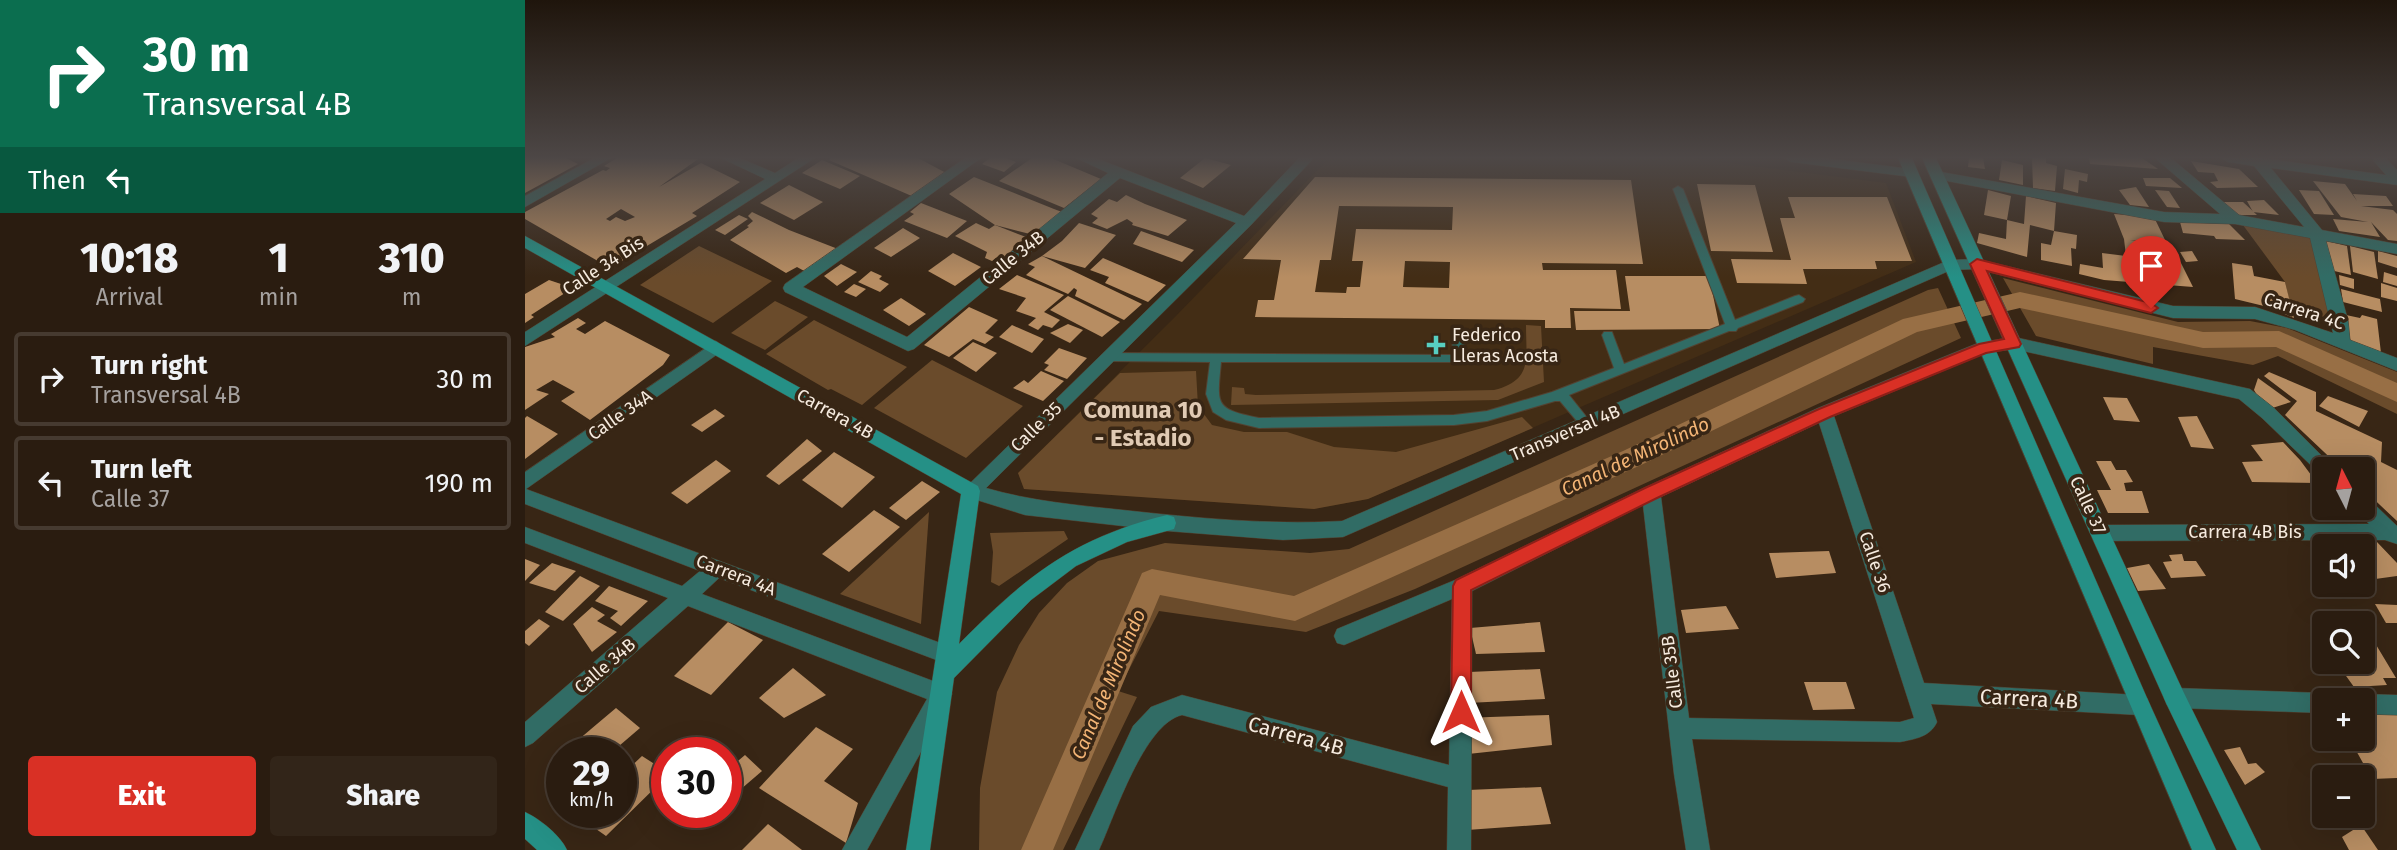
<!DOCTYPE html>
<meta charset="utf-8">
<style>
:root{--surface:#2a1c10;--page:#322519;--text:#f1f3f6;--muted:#a5a19f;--line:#463a30;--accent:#d93025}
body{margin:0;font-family:"Fira Sans",sans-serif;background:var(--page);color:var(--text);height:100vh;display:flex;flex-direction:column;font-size:26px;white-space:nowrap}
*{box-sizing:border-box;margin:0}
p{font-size:23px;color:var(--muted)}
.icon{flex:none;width:38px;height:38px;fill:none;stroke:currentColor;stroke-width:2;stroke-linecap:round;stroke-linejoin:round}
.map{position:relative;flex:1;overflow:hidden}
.sheet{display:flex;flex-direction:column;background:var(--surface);width:525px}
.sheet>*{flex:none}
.banner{background:#0b6e4f;color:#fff;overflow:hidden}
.needle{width:46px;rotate:354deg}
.tools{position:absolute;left:1787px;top:457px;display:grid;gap:14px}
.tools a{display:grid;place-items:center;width:63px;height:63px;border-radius:7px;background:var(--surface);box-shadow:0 7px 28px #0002,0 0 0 2px var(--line);font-size:35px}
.speed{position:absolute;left:21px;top:737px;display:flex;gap:14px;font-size:35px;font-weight:700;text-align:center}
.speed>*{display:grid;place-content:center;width:91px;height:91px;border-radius:50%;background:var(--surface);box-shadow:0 7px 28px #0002,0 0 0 2px var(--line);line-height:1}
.speed small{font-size:18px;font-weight:400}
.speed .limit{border:10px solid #d22;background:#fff;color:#111}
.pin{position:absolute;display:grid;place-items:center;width:60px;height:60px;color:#fff;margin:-72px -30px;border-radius:50% 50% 50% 0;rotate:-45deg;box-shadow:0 0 7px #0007}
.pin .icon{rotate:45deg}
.me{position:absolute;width:77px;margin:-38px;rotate:0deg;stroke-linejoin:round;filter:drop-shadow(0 0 5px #0008)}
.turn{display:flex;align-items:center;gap:24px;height:147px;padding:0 28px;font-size:32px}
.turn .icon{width:91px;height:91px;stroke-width:2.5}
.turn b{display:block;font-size:49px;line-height:60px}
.then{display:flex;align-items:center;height:66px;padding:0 28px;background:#0003;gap:14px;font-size:26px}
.eta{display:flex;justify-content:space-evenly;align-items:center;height:119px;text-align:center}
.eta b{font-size:42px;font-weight:800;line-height:49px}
.primary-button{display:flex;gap:14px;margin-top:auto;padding:14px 28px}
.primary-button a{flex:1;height:80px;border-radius:7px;background:var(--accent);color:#fff;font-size:28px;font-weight:800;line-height:80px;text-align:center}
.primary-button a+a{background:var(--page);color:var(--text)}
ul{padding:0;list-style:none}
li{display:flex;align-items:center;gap:21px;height:94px;margin:0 14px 10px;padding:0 14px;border:4px solid var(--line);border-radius:7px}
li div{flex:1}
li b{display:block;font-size:26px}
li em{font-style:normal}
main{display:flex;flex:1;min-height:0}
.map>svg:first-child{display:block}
</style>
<main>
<section class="sheet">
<div class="banner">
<div class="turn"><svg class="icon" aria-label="right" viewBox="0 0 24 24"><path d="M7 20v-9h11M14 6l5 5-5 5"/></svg><div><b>30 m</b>Transversal 4B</div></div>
<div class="then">Then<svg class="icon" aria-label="left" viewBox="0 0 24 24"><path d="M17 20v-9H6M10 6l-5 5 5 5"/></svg></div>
</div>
<div class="eta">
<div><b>10:18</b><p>Arrival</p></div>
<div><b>1</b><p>min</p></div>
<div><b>310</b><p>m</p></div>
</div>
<ul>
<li><svg class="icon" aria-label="right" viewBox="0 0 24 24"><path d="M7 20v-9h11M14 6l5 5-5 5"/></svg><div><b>Turn right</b><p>Transversal 4B</p></div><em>30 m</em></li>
<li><svg class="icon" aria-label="left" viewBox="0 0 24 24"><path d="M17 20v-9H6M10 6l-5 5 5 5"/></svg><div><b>Turn left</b><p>Calle 37</p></div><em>190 m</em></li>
</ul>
<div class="primary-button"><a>Exit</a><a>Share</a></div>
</section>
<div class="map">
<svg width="1872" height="850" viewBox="0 0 1872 850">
<rect width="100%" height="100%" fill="#382615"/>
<polygon fill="#432d15" points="804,158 1164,158 1361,183 1391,262 843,499 789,509 499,489 493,473 650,317"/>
<g fill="#6a4b2b">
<polygon points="1715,221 1783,232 1810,320 1766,308 1760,282"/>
<polygon points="174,246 247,281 188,323 115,285"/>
<polygon points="1478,278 1653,322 1725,321 1762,328 1872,372 1872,414 1753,356 1728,365 1628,347 1628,364 1511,336"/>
<polygon points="1413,288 1436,338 890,589 781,632 634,611 593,691 612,697 538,850 454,850 455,788 472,692 494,645 514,613 542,583 573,561 640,543 785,553 824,549 1403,290"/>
<polygon points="250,301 283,317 240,350 206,333"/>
<polygon points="289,320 382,367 337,405 306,389 303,390 241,354"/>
<path d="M1001 325 1016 326 1019 382 973 400 706 405 707 387 719 388 720 394 731 395 969 390C1008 380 1001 359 1001 325Z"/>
<polygon points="407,360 498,406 441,458 349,408"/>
<polygon points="671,371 673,406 687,425 719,432 762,432 809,447 871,452 997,417 1008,428 843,499 789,509 499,489 493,473 595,373"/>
<polygon points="404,512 396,624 315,594"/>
<polygon points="539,531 543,539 474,586 466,582 468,552 465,533"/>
</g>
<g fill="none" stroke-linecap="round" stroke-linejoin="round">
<polygon fill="#986f45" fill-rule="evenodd" points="1495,292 1678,332 1754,331 1872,383 1872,402 1751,347 1678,348 1495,308 1392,332 1116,465 770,621 635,595 528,850 496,850 617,573 627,569 769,596 1098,451 1378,319"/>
</g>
<g fill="#b78d62" fill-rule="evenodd">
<polygon points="0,158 41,158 53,164 0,193"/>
<path d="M92 158 173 159 134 187 176 163 215 182 167 213 172 216 85 268 0 219V212L78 170 81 171 85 168 79 166ZM96 209 110 217 100 221 91 217 85 221 81 219Z"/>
<polygon points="306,158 393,158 423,174 389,197 304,160"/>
<polygon points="465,158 481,158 491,162 479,172 457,164"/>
<polygon points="507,158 526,158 576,179 539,208 474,181"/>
<polygon points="680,158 706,165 678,188 655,178"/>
<polygon points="1444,158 1458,158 1460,169 1443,167"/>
<polygon points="1507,158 1521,158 1521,163 1532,166 1530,191 1508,188"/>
<polygon points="1564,158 1617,158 1633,169 1565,164"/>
<polygon points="297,160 335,176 315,189 277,173"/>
<polygon points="1477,160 1498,165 1498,185 1474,180"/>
<polygon points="1666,161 1714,169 1733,187 1692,188 1685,182 1693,181 1689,173 1673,172"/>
<polygon points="1540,169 1563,174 1562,182 1554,180 1553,193 1538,189"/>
<polygon points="449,177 529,209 537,212 509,235 470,225 424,194"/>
<path d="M790 177 1106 180 1118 264 1017 263 1018 270H1091L1096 309 1045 308 1046 328H1020V320L730 317 733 300H749L756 260 718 259ZM814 206 928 207 927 230 831 229 827 261H838L835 287H822L821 293 790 292 795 260H806ZM880 261 925 262 924 288 878 287Z"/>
<polygon points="1618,178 1645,178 1657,188 1621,186"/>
<polygon points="1788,181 1820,184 1832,201 1828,194 1861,196 1868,206 1836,206 1868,210 1872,214 1872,241 1863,240 1846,222 1855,237 1814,231 1808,219 1843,222 1816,217"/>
<polygon points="1172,184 1230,185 1248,252 1186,251"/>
<polygon points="264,185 298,202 269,220 235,203"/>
<polygon points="1611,187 1624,207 1605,205 1594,190"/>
<polygon points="1463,190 1486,196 1482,220 1459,215"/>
<polygon points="1630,190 1644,191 1655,208 1642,207"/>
<polygon points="1774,190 1794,191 1809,215 1789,214"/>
<polygon points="601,195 620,204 662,220 643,236 607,225 608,223 602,219 582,229 567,223 573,218 566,214 584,199 592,202"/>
<polygon points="1501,196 1531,203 1529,231 1505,225 1502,257 1452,243 1454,233 1481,239 1482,220 1499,224"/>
<polygon points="1263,197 1362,197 1387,261 1350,261 1352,269 1278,269 1282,284 1212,283 1206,259 1266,260 1255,218 1270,218"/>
<polygon points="1739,200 1754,215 1728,212 1722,201"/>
<polygon points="1696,202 1718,202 1732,215 1712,215"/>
<polygon points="396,203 442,221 422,238 379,221 389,214 385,212"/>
<polygon points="227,212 264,230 313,249 281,272 272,267 261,273 205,240 224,227 222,226 228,221 223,216"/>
<polygon points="1589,214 1629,217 1641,242 1605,240 1620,242 1627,259 1638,260 1633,248 1650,251 1668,287 1579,280 1554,274 1555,264 1578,268 1577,253 1601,256 1599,239"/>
<polygon points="214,215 223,219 200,235 190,230"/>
<polygon points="1655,222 1704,224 1720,240 1691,239 1689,236 1658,233"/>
<polygon points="451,223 464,229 470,225 501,237 480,257 474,256 467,261 460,258 462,252 430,236"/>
<polygon points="554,223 591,235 560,268 517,256 537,241"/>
<polygon points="378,228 395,238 366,257 349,248"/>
<polygon points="616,231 669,250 657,262 608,244"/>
<polygon points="1529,231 1552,235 1551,249 1546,248 1547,266 1516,260 1516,243 1526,245"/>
<polygon points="1797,240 1822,246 1826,275 1801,269"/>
<polygon points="1825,246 1849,252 1853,279 1828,272"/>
<polygon points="1667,251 1673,261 1661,262 1655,252"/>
<polygon points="1853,251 1872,256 1872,268 1853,262"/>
<polygon points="428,253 456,267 430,286 403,271"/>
<polygon points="517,256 617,304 599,320 550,296 552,290 549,288 543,294 501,275 510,267 503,264"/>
<polygon points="578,258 641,285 623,302 580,283 584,277 565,270"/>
<polygon points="1707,263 1727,266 1729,276 1760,282 1769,318 1739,306 1710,299"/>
<polygon points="316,264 332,272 312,286 299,276"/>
<polygon points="346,271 357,276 354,279 364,284 355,292 333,282"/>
<polygon points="1859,272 1872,276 1872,286 1858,282"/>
<polygon points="492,275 539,295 519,312 535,320 527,328 518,325 513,330 503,325 511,318 491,311 501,298 474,289"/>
<polygon points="1814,275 1829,279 1829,289 1815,285"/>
<polygon points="1100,276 1184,276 1195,329 1051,330 1049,311 1105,311"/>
<polygon points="24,280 39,285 40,293 6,315 9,317 0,323 0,294"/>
<polygon points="1856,283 1872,288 1872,301 1856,297"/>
<polygon points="329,284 341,289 331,297 319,292"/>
<polygon points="1816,289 1855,299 1857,312 1818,302"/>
<polygon points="543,296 595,322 577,337 525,310"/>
<polygon points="376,298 401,314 384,326 358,310"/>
<polygon points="444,307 473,320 460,333 469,337 460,344 448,339 424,357 399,345"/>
<polygon points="1821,315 1835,318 1837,315 1852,319 1856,353 1826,344"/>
<polygon points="53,318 61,323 51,329 60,334 80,321 145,355 138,365 65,420 36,401 50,392 28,380 11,390 24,394 0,410 0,347 30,337 26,334"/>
<polygon points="543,324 558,330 545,343 525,333"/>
<polygon points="487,325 519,339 507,353 474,337"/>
<polygon points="448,342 472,353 451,372 428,358"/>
<polygon points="534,348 562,358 542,379 519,370 524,365 519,363"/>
<polygon points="516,371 539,381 518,401 488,388 499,380 503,383"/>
<polygon points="1744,372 1791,392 1791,411 1857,442 1856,462 1872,470 1872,521 1838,489 1838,469 1817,469 1760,415 1772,401 1739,376"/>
<polygon points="1733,378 1766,402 1741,410 1729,390"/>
<polygon points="1803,396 1843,411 1834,427 1794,406"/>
<polygon points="1578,397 1602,398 1615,422 1589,420"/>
<polygon points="190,409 200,416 177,432 166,425"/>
<polygon points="2,416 33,434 0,459 0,418"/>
<polygon points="1672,416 1689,449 1666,447 1653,417"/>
<polygon points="282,439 297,451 254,485 241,476"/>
<polygon points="1758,442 1775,460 1792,483 1727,482 1717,462 1738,461 1726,445"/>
<polygon points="309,452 350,477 317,508 277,480"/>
<polygon points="191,460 206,471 162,504 146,493"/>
<polygon points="1571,461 1586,461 1591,470 1601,470 1608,482 1599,483 1601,491 1617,491 1624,513 1583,513 1572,490 1586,490"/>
<polygon points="397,481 415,492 381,520 364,508"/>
<polygon points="349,510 375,527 324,572 297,554"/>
<polygon points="1797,539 1852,542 1872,563 1872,576 1843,580 1838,572 1838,563 1843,562 1838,557 1838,546 1802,546"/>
<polygon points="1304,551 1311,573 1251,578 1244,553"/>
<polygon points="1657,554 1659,561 1671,561 1681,576 1646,578 1638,562 1647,561 1644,555"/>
<polygon points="0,559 15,565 0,581"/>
<polygon points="27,563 51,571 30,591 4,583"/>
<polygon points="1624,564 1641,589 1613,591 1602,568"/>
<polygon points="55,576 75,586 38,621 20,612"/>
<polygon points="84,586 123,601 96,626 85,618 93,611 70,601"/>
<polygon points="1850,604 1872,605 1872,623 1861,623"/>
<polygon points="1201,606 1214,629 1161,633 1156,610"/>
<polygon points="67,607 80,615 72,621 92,632 67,652 48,624"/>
<polygon points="1801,614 1832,614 1837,623 1807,623"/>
<polygon points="14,619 25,626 4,646 0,643 0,631"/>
<polygon points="203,622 238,640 186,695 149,676"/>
<polygon points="1015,622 1020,652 951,654 945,628"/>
<polygon points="1838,623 1871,678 1858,678 1862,685 1829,687 1811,662 1838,662"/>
<polygon points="1799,625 1799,645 1786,626"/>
<polygon points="268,668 301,695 259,718 234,698"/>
<polygon points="1015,669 1020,699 943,703 944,672"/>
<polygon points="1279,682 1321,682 1330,709 1288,710"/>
<polygon points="91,708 115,728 87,752 40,751"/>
<polygon points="1838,713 1872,715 1872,778 1847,779 1824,738 1838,738"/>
<polygon points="1024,715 1027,745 943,754 937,718"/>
<polygon points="291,727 328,749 299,781 333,803 321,843 234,788"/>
<polygon points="1715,747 1723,764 1731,763 1740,772 1720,785 1699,750"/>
<polygon points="220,755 237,771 201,802 201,771"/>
<polygon points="117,756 142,772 142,776 81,836 54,817 59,812 96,812 96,776"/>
<polygon points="1016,787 1026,824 942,830 943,790"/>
<polygon points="243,824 277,850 217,850"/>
<polygon points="1836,825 1853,850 1824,850 1817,837"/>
</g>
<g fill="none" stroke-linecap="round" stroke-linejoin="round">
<g stroke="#534231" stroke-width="2">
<path id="lane" d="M1153 186 1158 189 1210 320 1270 296 1274 295 1280 299 1278 302 1213 328 1211 331H1204L1044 395 1067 424 1065 427H1057L1035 401H1030L962 421 929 425 734 428 701 420 688 412 681 394 685 362 583 361 577 357 583 353 928 355 927 330 933 326 939 330 940 355H968L972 356 974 359 972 362H696C692 405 689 409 734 418L929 415 962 411 1027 392 1089 368 1077 335 1079 332H1087L1099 364 1200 324 1148 189Z"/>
</g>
<g stroke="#534231" stroke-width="1">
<g id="street">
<polygon points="69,158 86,158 0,207 0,196"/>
<polygon points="196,158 215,158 250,173 273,158 290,158 0,346 0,332 240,179"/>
<path d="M440 158H456L278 287 382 337 583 173 551 158H571L719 216 774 158H789L726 225 461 488C506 501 551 505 598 510 671 518 743 525 817 521L1424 260 1452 259 1648 306 1730 307 1808 333 1785 238 1710 224 1639 222 1406 178V172L1411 171 1639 212 1695 214 1630 158H1646L1714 215 1779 227 1729 166 1703 162 1696 158H1737L1861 175 1846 158H1861L1872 170V185L1746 168 1797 230 1872 244V254L1801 241 1823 320 1825 340 1872 358V371L1770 330 1730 319 1648 318 1452 269 1426 270 818 537 758 540 642 531 500 515 439 496 437 491 711 223 595 178 389 349 383 351 260 292 258 288 260 284Z"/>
<polygon points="1259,158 1301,158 1386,169 1393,173 1386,177 1266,162"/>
<path d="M1489 337 1725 389 1749 408 1810 469H1799V476L1795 474 1737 418 1714 399 1489 349 1461 353 1309 416 1399 683 1614 695 1622 698 1625 705 1622 712 1614 715 1406 704 1412 722C1405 737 1390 739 1375 742L1167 739 1185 850H1161L1149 774 1118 505 947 591 946 850H922L923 787 657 715C619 724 590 815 574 850H550L608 726 626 707 657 695 924 765 927 599 819 645 812 643 809 636 812 629 930 580 1119 488 1293 408 1453 343ZM1294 423 1389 718 1375 722 1164 718 1136 497Z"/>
<polygon points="191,341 199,347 197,351 1,489 429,648 432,655 429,662 422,664 194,578 177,594 424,687 427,694 424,701 342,850 317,850 402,699 163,606 8,743 0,747 0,722 143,598 0,543 0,527 157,586 175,571 0,504 0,472"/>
<polygon points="1838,497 1845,500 1872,526 1872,544 1860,540 1576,541 1569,539 1567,533 1569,527 1576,525 1844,524 1830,508 1838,508"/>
<polygon points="1650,688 1799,693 1807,696 1808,700 1799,700 1799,713 1650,708 1642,705 1639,698 1642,691"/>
<polygon points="1838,694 1872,695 1872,715 1838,714 1838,700 1829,700"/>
</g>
</g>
<g stroke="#534231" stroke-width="1">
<g id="secondary">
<polygon points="1373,158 1387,158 1622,698 1691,850 1667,850"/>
<polygon points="1397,158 1411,158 1658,691 1736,850 1712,850 1642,705"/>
<path d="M0 236 453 486 455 491 434 644C500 577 548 538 642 515L649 517 651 523 649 529 602 542 551 566 506 600 429 678 405 850H381L436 494 0 248Z"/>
<path d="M0 812C15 819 35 835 42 850H12L0 839Z"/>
</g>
</g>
<use href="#lane" fill="#316c65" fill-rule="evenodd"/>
<use href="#street" fill="#316c65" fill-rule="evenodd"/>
<use href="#secondary" fill="#259086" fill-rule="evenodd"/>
</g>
<linearGradient id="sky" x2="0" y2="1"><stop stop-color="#1f150c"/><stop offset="0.57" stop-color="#4d4746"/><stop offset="1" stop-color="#4d4746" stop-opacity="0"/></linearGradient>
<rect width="1872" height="277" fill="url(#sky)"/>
<polygon fill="#d93025" stroke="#8d1f18" stroke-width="2" points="1452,259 1626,303 1633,308 1626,313 1462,271 1496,344 1494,347 1461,353 1305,417 1132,498 946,590 946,712 943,718 936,721 929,718 926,712 928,586 931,580 1120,488 1294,409 1454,344 1479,339 1445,264"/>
<path fill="#57cec1" stroke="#382615" stroke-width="2.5" d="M907.5 334.5h7v7h7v7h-7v7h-7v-7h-7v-7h7z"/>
<g text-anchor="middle" stroke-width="7" stroke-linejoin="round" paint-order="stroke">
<g font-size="18" fill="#f6ebdf" stroke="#382615">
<text transform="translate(488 258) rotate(-39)" y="6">Calle 34B</text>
<text transform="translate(78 266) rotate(-33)" y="6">Calle 34 Bis</text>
<text transform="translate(1779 311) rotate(18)" y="6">Carrera 4C</text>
<text transform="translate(310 414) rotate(29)" y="6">Carrera 4B</text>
<text transform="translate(95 415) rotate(-35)" y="6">Calle 34A</text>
<text transform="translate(511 427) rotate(-44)" y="6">Calle 35</text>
<text transform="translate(1040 433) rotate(-23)" y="6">Transversal 4B</text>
<text transform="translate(1563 505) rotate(65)" y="6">Calle 37</text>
<text x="1720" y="538">Carrera 4B Bis</text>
<text transform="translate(1350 562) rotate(71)" y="6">Calle 36</text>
<text transform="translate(211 575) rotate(21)" y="6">Carrera 4A</text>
<text transform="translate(80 666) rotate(-41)" y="6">Calle 34B</text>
<text transform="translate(1147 672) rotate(-97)" y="6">Calle 35B</text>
</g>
<g font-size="18" fill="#f6ebdf" stroke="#382615" text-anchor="start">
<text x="927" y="341">Federico<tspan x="927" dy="21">Lleras Acosta</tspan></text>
</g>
<g font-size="19" font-style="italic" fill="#f3b475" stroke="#382615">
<text transform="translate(1110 456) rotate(-25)" y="7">Canal de Mirolindo</text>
<text transform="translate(583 684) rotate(-67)" y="7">Canal de Mirolindo</text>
</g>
<g font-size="21" fill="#f6ebdf" stroke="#382615">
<text transform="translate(1504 699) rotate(3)" y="7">Carrera 4B</text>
<text transform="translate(771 736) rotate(15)" y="7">Carrera 4B</text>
</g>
<g font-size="24" font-weight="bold" fill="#e0cab4" stroke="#382615">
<text x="618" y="418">Comuna 10<tspan x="618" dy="28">- Estadio</tspan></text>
</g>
</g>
</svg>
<div class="tools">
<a><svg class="needle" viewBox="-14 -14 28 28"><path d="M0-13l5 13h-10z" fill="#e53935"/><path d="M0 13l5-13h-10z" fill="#a5a19f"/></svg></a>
<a><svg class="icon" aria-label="sound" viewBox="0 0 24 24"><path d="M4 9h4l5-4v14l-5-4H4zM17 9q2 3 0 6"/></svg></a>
<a><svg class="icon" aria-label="search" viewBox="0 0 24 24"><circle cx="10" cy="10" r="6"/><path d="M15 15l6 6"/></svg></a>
<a>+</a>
<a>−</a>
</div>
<div class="speed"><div>29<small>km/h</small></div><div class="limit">30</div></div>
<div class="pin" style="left:1626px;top:308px;background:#d93025"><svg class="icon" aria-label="arrive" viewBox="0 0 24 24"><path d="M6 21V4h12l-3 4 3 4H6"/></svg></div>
<svg class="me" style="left:936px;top:712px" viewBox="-20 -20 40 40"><path d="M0-17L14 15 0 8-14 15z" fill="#d93025" stroke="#fff" stroke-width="4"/></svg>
</div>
</main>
